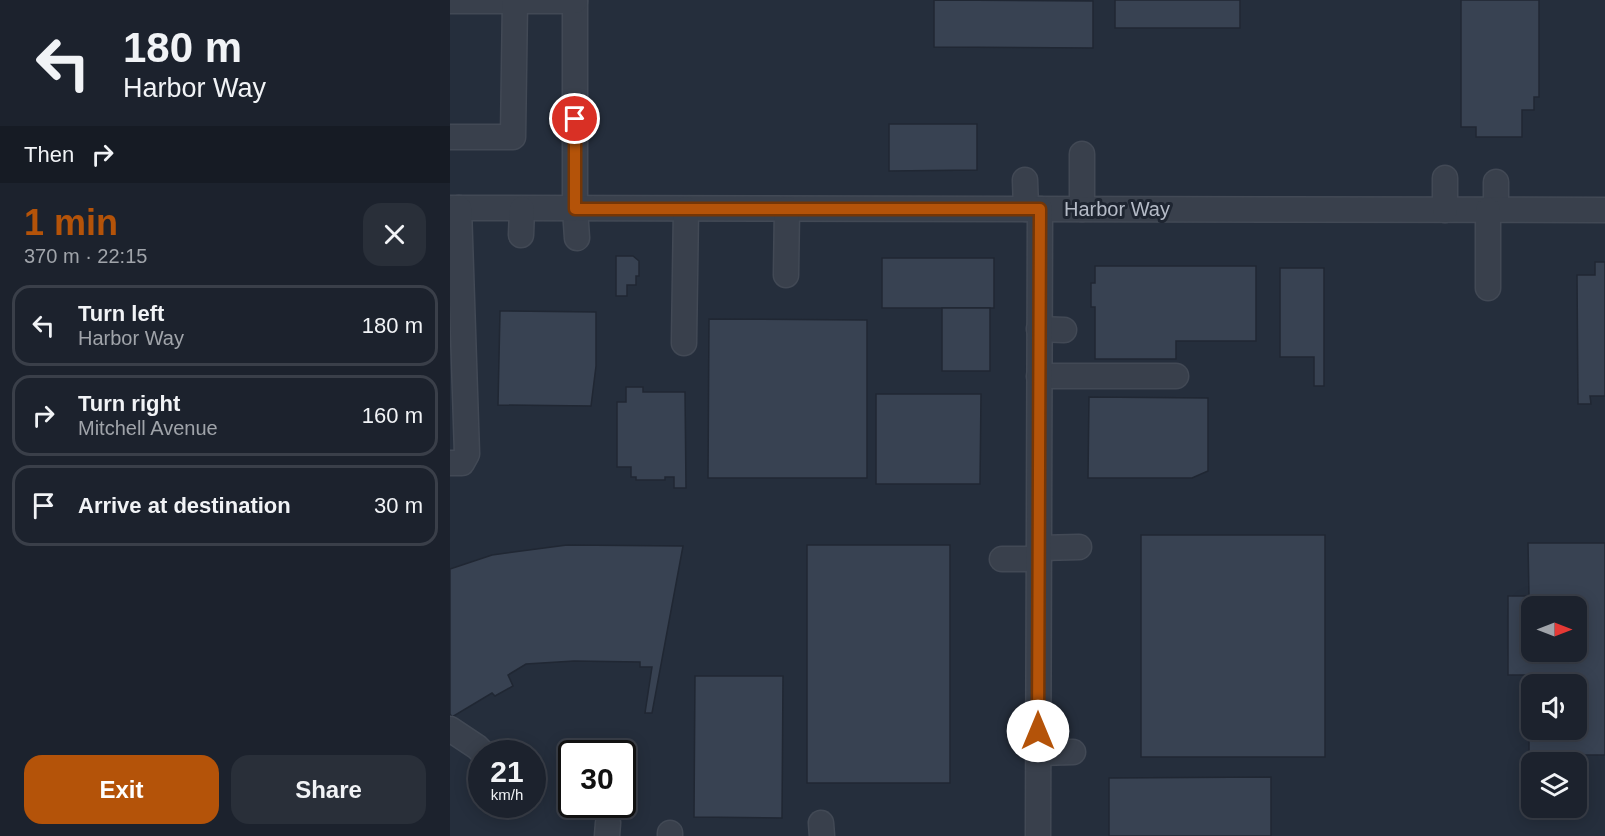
<!DOCTYPE html>
<meta charset="utf-8">
<style>
:root{--surface:#1c222d;--page:#292f39;--text:#f1f3f6;--muted:#a0a4aa;--line:#3a3f49;--accent:#b45309}
body{margin:0;font-family:Helvetica,sans-serif;background:var(--page);color:var(--text);height:100vh;display:flex;flex-direction:column;font-size:22px;white-space:nowrap}
*{box-sizing:border-box;margin:0}
p{font-size:20px;color:var(--muted)}
.icon{flex:none;width:33px;height:33px;fill:none;stroke:currentColor;stroke-width:2;stroke-linecap:round;stroke-linejoin:round}
.map{position:relative;flex:1;overflow:hidden}
.side{display:flex;flex-direction:column;background:var(--surface);width:450px}
.side>*{flex:none}
.banner{background:#1c222d;color:var(--text);overflow:hidden}
.needle{width:39px;rotate:90deg}
.tools{position:absolute;left:1071px;top:596px;display:grid;gap:12px}
.tools a{display:grid;place-items:center;width:66px;height:66px;border-radius:12px;background:var(--surface);box-shadow:0 3px 15px #0003,0 0 0 2px var(--line);font-size:30px}
.speed{position:absolute;left:18px;top:740px;display:flex;gap:12px;font-size:30px;font-weight:700;text-align:center}
.speed>*{display:grid;place-content:center;width:78px;height:78px;border-radius:50%;background:var(--surface);box-shadow:0 3px 15px #0003,0 0 0 2px var(--line);line-height:1}
.speed small{font-size:15px;font-weight:400}
.speed .limit{border:3px solid #111;border-radius:9px;background:#fff;color:#111}
.pin{position:absolute;display:grid;place-items:center;width:51px;height:51px;color:#fff;margin:-26px;border:3px solid #fff;border-radius:50%;box-shadow:0 2px 6px #0007}
.me{position:absolute;width:66px;margin:-33px;rotate:0deg;stroke-linejoin:round;filter:drop-shadow(0 0 4px #0008)}
.turn{display:flex;align-items:center;gap:21px;height:126px;padding:0 24px;font-size:27px}
.turn .icon{width:78px;height:78px;stroke-width:2.5}
.turn b{display:block;font-size:42px;line-height:51px}
.then{display:flex;align-items:center;height:57px;padding:0 24px;background:#0003;gap:12px;font-size:22px}
.round{display:grid;place-items:center;flex:none;width:63px;height:63px;border-radius:18px;background:var(--page)}
.summary{display:flex;align-items:center;justify-content:space-between;height:102px;padding:0 24px}
h1{font-size:36px;font-weight:700;line-height:45px;color:var(--accent)}
.action{display:flex;gap:12px;margin-top:auto;padding:12px 24px}
.action a{flex:1;height:69px;border-radius:18px;background:var(--accent);color:#fff;font-size:24px;font-weight:700;line-height:69px;text-align:center}
.action a+a{background:var(--page);color:var(--text)}
ul{padding:0;list-style:none}
li{display:flex;align-items:center;gap:18px;height:81px;margin:0 12px 9px;padding:0 12px;border:3px solid var(--line);border-radius:18px}
li div{flex:1}
li b{display:block;font-size:22px}
li em{font-style:normal}
main{display:flex;flex:1;min-height:0}
.map>svg:first-child{display:block}
</style>
<main>
<section class="side">
<div class="banner">
<div class="turn"><svg class="icon" aria-label="left" viewBox="0 0 24 24"><path d="M17 20v-9H6M10 6l-5 5 5 5"/></svg><div><b>180 m</b>Harbor Way</div></div>
<div class="then">Then<svg class="icon" aria-label="right" viewBox="0 0 24 24"><path d="M7 20v-9h11M14 6l5 5-5 5"/></svg></div>
</div>
<div class="summary"><div><h1>1 min</h1><p>370 m · 22:15</p></div><a class="round"><svg class="icon" aria-label="close" viewBox="0 0 24 24"><path d="M6 6l12 12M18 6L6 18"/></svg></a></div>
<ul>
<li><svg class="icon" aria-label="left" viewBox="0 0 24 24"><path d="M17 20v-9H6M10 6l-5 5 5 5"/></svg><div><b>Turn left</b><p>Harbor Way</p></div><em>180 m</em></li>
<li><svg class="icon" aria-label="right" viewBox="0 0 24 24"><path d="M7 20v-9h11M14 6l5 5-5 5"/></svg><div><b>Turn right</b><p>Mitchell Avenue</p></div><em>160 m</em></li>
<li><svg class="icon" aria-label="arrive" viewBox="0 0 24 24"><path d="M6 21V4h12l-3 4 3 4H6"/></svg><div><b>Arrive at destination</b></div><em>30 m</em></li>
</ul>
<div class="action"><a>Exit</a><a>Share</a></div>
</section>
<div class="map">
<svg width="1155" height="836" viewBox="0 0 1155 836">
<rect width="100%" height="100%" fill="#252e3c"/>
<g fill="#384252" stroke="#202733" stroke-width="1.5" fill-rule="evenodd">
<polygon points="484,0 643,1 643,48 484,47"/>
<rect x="665" y="0" width="125" height="28"/>
<polygon points="1011,0 1089,0 1089,97 1084,97 1084,110 1072,110 1072,137 1026,137 1026,127 1011,127"/>
<polygon points="439,124 527,124 527,170 439,171"/>
<polygon points="166,256 183,256 189,261 189,276 186,276 186,285 177,285 177,296 166,296"/>
<rect x="432" y="258" width="112" height="50"/>
<polygon points="1145,262 1155,262 1155,396 1140,396 1141,404 1128,404 1127,275 1145,275"/>
<polygon points="645,266 806,266 806,341 726,341 726,359 645,359 645,307 641,307 641,283 645,283"/>
<polygon points="830,268 874,268 874,386 864,386 864,357 830,357"/>
<rect x="492" y="308" width="48" height="63"/>
<polygon points="50,311 146,312 146,366 141,406 48,405"/>
<polygon points="259,319 417,320 417,478 258,478"/>
<polygon points="176,387 193,387 193,392 235,392 236,488 224,488 224,477 215,477 215,480 186,480 186,477 181,477 181,467 167,467 167,402 176,402"/>
<polygon points="426,394 531,394 530,484 426,484"/>
<polygon points="639,397 758,398 758,471 742,478 638,478"/>
<rect x="691" y="535" width="184" height="222"/>
<path d="M1078 543H1155V755H1079V675H1058V596H1079ZM1082 606H1126V651H1082ZM1082 684H1126V729H1082Z"/>
<polygon points="117,545 233,546 202,713 195,713 202,667 190,667 190,662 124,661 76,664 58,675 63,686 45,696 42,693 2,717 0,714 0,569 42,555"/>
<rect x="357" y="545" width="143" height="238"/>
<polygon points="245,676 333,676 332,818 244,817"/>
<polygon points="821,777 821,836 659,836 659,778"/>
</g>
<g fill="none" stroke-linecap="round" stroke-linejoin="round">
<g stroke="#424955" stroke-width="27">
<g id="minor">
<polyline points="125,0 125,209 127,238"/>
<polyline points="0,1 65,1"/>
<polyline points="0,137 63,137 65,1 125,1"/>
<polyline points="632,154 632,209"/>
<polyline points="575,180 576,209"/>
<polyline points="1046,182 1046,210"/>
<polyline points="0,208 1155,210"/>
<polyline points="995,210 995,178"/>
<polyline points="1038,210 1038,288"/>
<polyline points="71,235 72,209"/>
<polyline points="336,275 337,209"/>
<polyline points="589,329 614,330"/>
<polyline points="234,343 236,209"/>
<polyline points="589,376 726,376"/>
<polyline points="0,463 12,463 17,454 9,208"/>
<polyline points="589,548 629,547"/>
<polyline points="552,559 589,559"/>
<polyline points="0,729 27,747 33,753"/>
<polyline points="588,753 623,752"/>
<polyline points="371,823 372,836"/>
<polyline points="220,833 220,836"/>
<polyline points="157,836 158,823"/>
<polyline points="588,836 590,209"/>
</g>
</g>
<use href="#minor" stroke="#39404c" stroke-width="24"/>
</g>
<g fill="none" stroke-linecap="round" stroke-linejoin="round">
<g stroke="#753606" stroke-width="15">
<polyline id="route" points="125,119 125,209 590,209 588,731"/>
</g>
<use href="#route" stroke="#b45309" stroke-width="10"/>
</g>
<g text-anchor="middle" stroke-width="6" stroke-linejoin="round" paint-order="stroke">
<g font-size="20" fill="#b5bbc7" stroke="#1e2531">
<text x="667" y="216">Harbor Way</text>
</g>
</g>
</svg>
<div class="tools">
<a><svg class="needle" viewBox="-14 -14 28 28"><path d="M0-13l5 13h-10z" fill="#e53935"/><path d="M0 13l5-13h-10z" fill="#a0a4aa"/></svg></a>
<a><svg class="icon" aria-label="sound" viewBox="0 0 24 24"><path d="M4 9h4l5-4v14l-5-4H4zM17 9q2 3 0 6"/></svg></a>
<a><svg class="icon" aria-label="layers" viewBox="0 0 24 24"><path d="M12 4l9 5-9 5-9-5zM3 14l9 5 9-5"/></svg></a>
</div>
<div class="speed"><div>21<small>km/h</small></div><div class="limit">30</div></div>
<div class="pin" style="left:125px;top:119px;background:#d93025"><svg class="icon" aria-label="arrive" viewBox="0 0 24 24"><path d="M6 21V4h12l-3 4 3 4H6"/></svg></div>
<svg class="me" style="left:588px;top:731px" viewBox="-20 -20 40 40"><circle r="19" fill="#fff"/><path d="M0-13L10 11 0 6-10 11z" fill="#b45309"/></svg>
</div>
</main>
